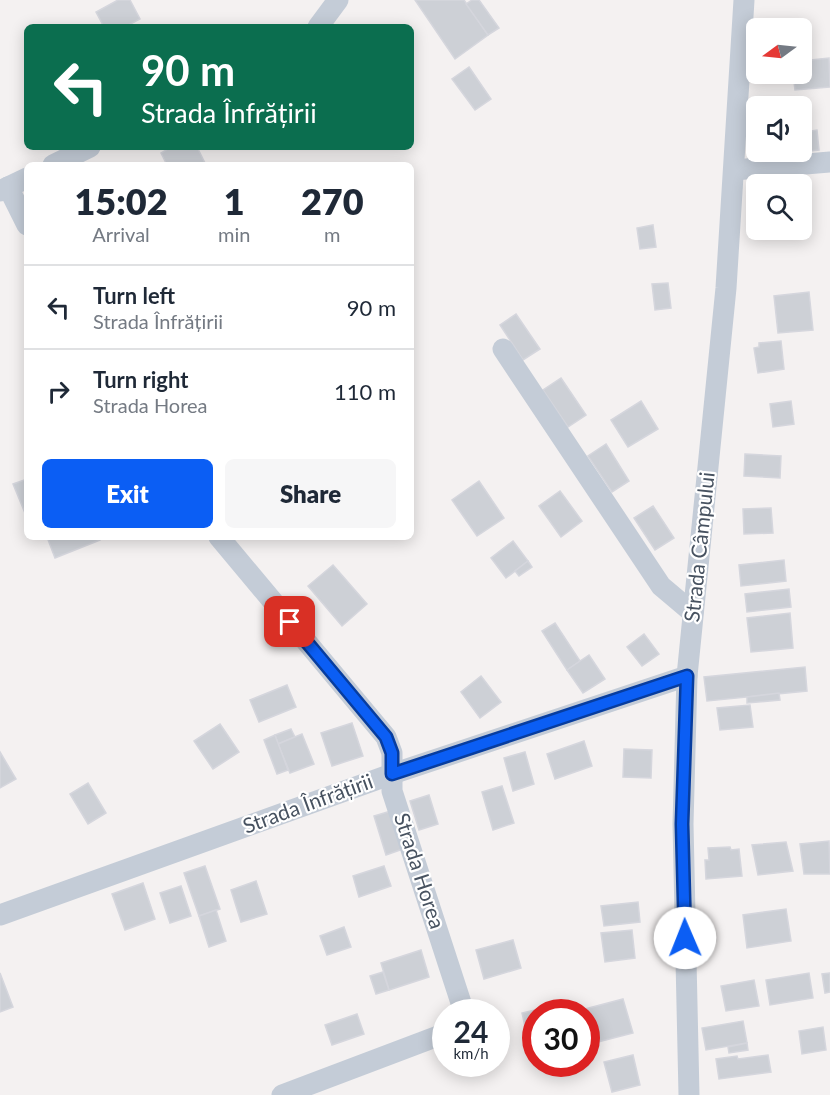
<!DOCTYPE html>
<meta charset="utf-8">
<style>
:root{--surface:#fff;--page:#f6f6f7;--text:#1f2937;--muted:#747a83;--line:#e0e1e3;--accent:#0b5ef4}
body{margin:0;font-family:Lato,sans-serif;background:var(--page);color:var(--text);height:100vh;display:flex;flex-direction:column;font-size:22px;white-space:nowrap}
*{box-sizing:border-box;margin:0}
p{font-size:20px;color:var(--muted)}
.icon{flex:none;width:33px;height:33px;fill:none;stroke:currentColor;stroke-width:2;stroke-linecap:round;stroke-linejoin:round}
.map{position:relative;flex:1;overflow:hidden}
.sheet{position:absolute;left:24px;top:162px;width:390px;height:378px;display:flex;flex-direction:column;background:var(--surface);border-radius:9px;box-shadow:0 3px 15px #0003}
.sheet>*{flex:none}
.banner{position:absolute;left:24px;top:24px;width:390px;height:126px;border-radius:9px;box-shadow:0 3px 15px #0003;background:#0b6e4f;color:#fff;overflow:hidden}
.needle{width:39px;rotate:255deg}
.controls{position:absolute;left:746px;top:18px;display:grid;gap:12px}
.controls a{display:grid;place-items:center;width:66px;height:66px;border-radius:9px;background:var(--surface);box-shadow:0 3px 15px #0003;font-size:30px}
.speed{position:absolute;left:432px;top:999px;display:flex;gap:12px;font-size:30px;font-weight:700;text-align:center}
.speed>*{display:grid;place-content:center;width:78px;height:78px;border-radius:50%;background:var(--surface);box-shadow:0 3px 15px #0003;line-height:1}
.speed small{font-size:15px;font-weight:400}
.speed .limit{border:9px solid #d22;background:#fff;color:#111}
.pin{position:absolute;display:grid;place-items:center;width:51px;height:51px;color:#fff;margin:-26px;border-radius:12px;box-shadow:0 3px 9px #0006}
.me{position:absolute;width:66px;margin:-33px;rotate:359deg;stroke-linejoin:round;filter:drop-shadow(0 0 4px #0008)}
.turn{display:flex;align-items:center;gap:21px;height:126px;padding:0 18px;font-size:27px}
.turn .icon{width:78px;height:78px;stroke-width:2.5}
.turn b{display:block;font-size:42px;line-height:51px}
.eta{display:flex;justify-content:space-evenly;align-items:center;height:102px;text-align:center}
.eta b{font-size:36px;font-weight:800;line-height:42px}
.action{display:flex;gap:12px;margin-top:auto;padding:12px 18px}
.action a{flex:1;height:69px;border-radius:9px;background:var(--accent);color:#fff;font-size:24px;font-weight:800;line-height:69px;text-align:center}
.action a+a{background:var(--page);color:var(--text)}
ul{padding:0;list-style:none}
li{display:flex;align-items:center;gap:18px;height:84px;padding:0 18px;border-top:2px solid var(--line)}
li div{flex:1}
li b{display:block;font-size:22px}
li em{font-style:normal}
.map>svg:first-child{display:block}
</style>
<div class="map">
<svg width="830" height="1095" viewBox="0 0 830 1095">
<rect width="100%" height="100%" fill="#f4f1f1"/>
<g fill="#cdd0d6" stroke="#d5d6dd" stroke-width="1.5">
<polygon points="118,0 130,0 140,19 125,27 104,27 96,12"/>
<polygon points="415,0 464,0 488,35 455,59"/>
<polygon points="472,0 479,0 499,28 488,35 466,4"/>
<polygon points="829,58 830,87 795,90 793,74 801,74 801,61"/>
<polygon points="469,67 491,99 475,110 452,79"/>
<polygon points="810,123 811,131 817,130 819,150 780,154 779,152 801,152 801,124"/>
<polygon points="171,147 197,147 206,165 167,165 161,153"/>
<polygon points="653,225 656,247 640,249 637,228"/>
<polygon points="668,283 671,308 655,310 652,284"/>
<polygon points="809,292 813,330 778,333 774,296"/>
<polygon points="516,314 540,349 523,360 500,325"/>
<polygon points="781,341 784,369 758,373 754,348 759,347 759,343"/>
<polygon points="561,378 586,415 568,427 543,390"/>
<polygon points="641,401 658,429 628,447 611,420"/>
<polygon points="791,401 794,424 773,427 770,404"/>
<polygon points="606,444 629,481 612,492 588,456"/>
<polygon points="745,454 781,456 780,478 744,476"/>
<polygon points="27,479 27,518 13,484"/>
<polygon points="479,481 504,518 477,536 452,500"/>
<polygon points="560,491 582,521 561,537 539,506"/>
<polygon points="653,506 674,538 655,550 634,518"/>
<polygon points="771,508 773,533 744,534 743,509"/>
<polygon points="47,537 99,537 100,540 55,558"/>
<polygon points="513,541 528,561 506,578 491,558"/>
<polygon points="784,560 786,581 741,586 739,565"/>
<polygon points="528,561 532,567 519,576 515,571"/>
<polygon points="333,565 367,604 342,626 308,586"/>
<polygon points="789,589 791,607 747,612 745,594"/>
<polygon points="790,613 793,648 751,652 747,618"/>
<polygon points="555,623 580,661 567,670 542,631"/>
<polygon points="644,634 659,654 642,666 627,647"/>
<polygon points="589,655 605,679 583,693 567,670"/>
<polygon points="805,667 807,691 707,701 704,677"/>
<polygon points="481,676 501,702 480,718 461,692"/>
<polygon points="287,685 296,707 259,722 250,700"/>
<polygon points="779,693 780,700 747,703 747,697"/>
<polygon points="750,705 753,727 720,730 717,708"/>
<polygon points="352,723 363,756 332,766 321,733"/>
<polygon points="220,724 239,752 213,769 194,741"/>
<polygon points="291,729 295,737 278,744 275,735"/>
<polygon points="302,734 314,764 290,773 278,744"/>
<polygon points="275,735 288,770 277,774 264,740"/>
<polygon points="584,741 592,766 555,779 547,754"/>
<polygon points="624,749 652,750 651,778 623,777"/>
<polygon points="0,752 16,779 0,788"/>
<polygon points="525,752 534,784 513,791 504,758"/>
<polygon points="88,783 106,813 88,824 70,794"/>
<polygon points="502,786 514,823 493,830 482,792"/>
<polygon points="429,795 438,824 419,830 410,801"/>
<polygon points="391,811 403,849 386,855 374,816"/>
<polygon points="829,841 830,874 804,874 800,844"/>
<polygon points="786,842 793,871 758,875 752,845"/>
<polygon points="730,847 731,850 739,849 742,876 706,879 705,860 709,860 708,848"/>
<polygon points="205,866 220,909 199,916 184,873"/>
<polygon points="384,866 391,886 359,897 353,876"/>
<polygon points="256,881 267,914 241,922 231,890"/>
<polygon points="143,883 155,919 125,930 112,894"/>
<polygon points="181,886 191,916 170,923 160,893"/>
<polygon points="638,902 640,922 604,926 601,906"/>
<polygon points="786,909 791,941 747,948 743,915"/>
<polygon points="216,910 226,941 209,947 199,916"/>
<polygon points="344,927 351,947 327,955 320,936"/>
<polygon points="632,930 635,958 605,962 601,933"/>
<polygon points="513,940 521,968 484,979 476,950"/>
<polygon points="421,950 429,977 389,990 381,963"/>
<polygon points="383,972 389,990 376,994 370,976"/>
<polygon points="0,973 13,1007 0,1012"/>
<polygon points="809,973 813,998 770,1005 766,980"/>
<polygon points="830,973 830,992 825,993 822,974"/>
<polygon points="754,980 759,1006 726,1011 721,986"/>
<polygon points="623,999 633,1033 590,1044 586,1012 582,1012 581,1010"/>
<polygon points="561,1004 563,1012 536,1012 536,1038 528,1040 522,1013"/>
<polygon points="357,1014 364,1034 332,1045 325,1025"/>
<polygon points="743,1021 747,1043 706,1050 702,1028"/>
<polygon points="823,1027 826,1050 802,1054 799,1031"/>
<polygon points="747,1043 748,1050 729,1053 728,1047"/>
<polygon points="633,1055 640,1085 612,1092 604,1062"/>
<polygon points="768,1055 771,1072 719,1079 716,1059 737,1056 738,1059"/>
</g>
<g fill="none" stroke-linecap="round" stroke-linejoin="round">
<g stroke="#c4ccd7" stroke-width="21">
<polyline points="318,27 338,0"/>
<polyline points="53,165 90,147"/>
<polyline points="734,170 830,162"/>
<polyline points="8,187 27,225"/>
<polyline points="0,191 27,178"/>
<polyline points="503,349 661,586 693,613"/>
<polyline points="219,537 386,737 392,753 392,791 464,1012"/>
<polyline points="0,915 392,774 687,676"/>
<polyline points="282,1095 446,1033"/>
<polyline points="689,1095 683,824 687,676 726,288 744,0"/>
</g>
</g>
<g fill="none" stroke-linecap="round" stroke-linejoin="round">
<g stroke="#073d9f" stroke-width="15">
<polyline id="route" points="290,622 386,737 392,753 392,774 687,676 682,824 685,938"/>
</g>
<use href="#route" stroke="#0b5ef4" stroke-width="10"/>
</g>
<g text-anchor="middle" stroke-width="4.5" stroke-linejoin="round" paint-order="stroke">
<g font-size="21" fill="#475260" stroke="#fff">
<text transform="translate(700 547) rotate(-84)" y="7">Strada Câmpului</text>
<text transform="translate(308 804) rotate(-20)" y="7">Strada Înfrățirii</text>
<text transform="translate(419 871) rotate(72)" y="7">Strada Horea</text>
</g>
</g>
</svg>
<div class="controls">
<a><svg class="needle" viewBox="-14 -14 28 28"><path d="M0-13l5 13h-10z" fill="#e53935"/><path d="M0 13l5-13h-10z" fill="#747a83"/></svg></a>
<a><svg class="icon" aria-label="sound" viewBox="0 0 24 24"><path d="M4 9h4l5-4v14l-5-4H4zM17 9q2 3 0 6"/></svg></a>
<a><svg class="icon" aria-label="search" viewBox="0 0 24 24"><circle cx="10" cy="10" r="6"/><path d="M15 15l6 6"/></svg></a>
</div>
<div class="speed"><div>24<small>km/h</small></div><div class="limit">30</div></div>
<div class="pin" style="left:290px;top:622px;background:#d93025"><svg class="icon" aria-label="arrive" viewBox="0 0 24 24"><path d="M6 21V4h12l-3 4 3 4H6"/></svg></div>
<svg class="me" style="left:685px;top:938px" viewBox="-20 -20 40 40"><circle r="19" fill="#fff"/><path d="M0-13L10 11 0 6-10 11z" fill="#0b5ef4"/></svg>
<div class="banner">
<div class="turn"><svg class="icon" aria-label="left" viewBox="0 0 24 24"><path d="M17 20v-9H6M10 6l-5 5 5 5"/></svg><div><b>90 m</b>Strada Înfrățirii</div></div>
</div>
<section class="sheet">
<div class="eta">
<div><b>15:02</b><p>Arrival</p></div>
<div><b>1</b><p>min</p></div>
<div><b>270</b><p>m</p></div>
</div>
<ul>
<li><svg class="icon" aria-label="left" viewBox="0 0 24 24"><path d="M17 20v-9H6M10 6l-5 5 5 5"/></svg><div><b>Turn left</b><p>Strada Înfrățirii</p></div><em>90 m</em></li>
<li><svg class="icon" aria-label="right" viewBox="0 0 24 24"><path d="M7 20v-9h11M14 6l5 5-5 5"/></svg><div><b>Turn right</b><p>Strada Horea</p></div><em>110 m</em></li>
</ul>
<div class="action"><a>Exit</a><a>Share</a></div>
</section>
</div>
